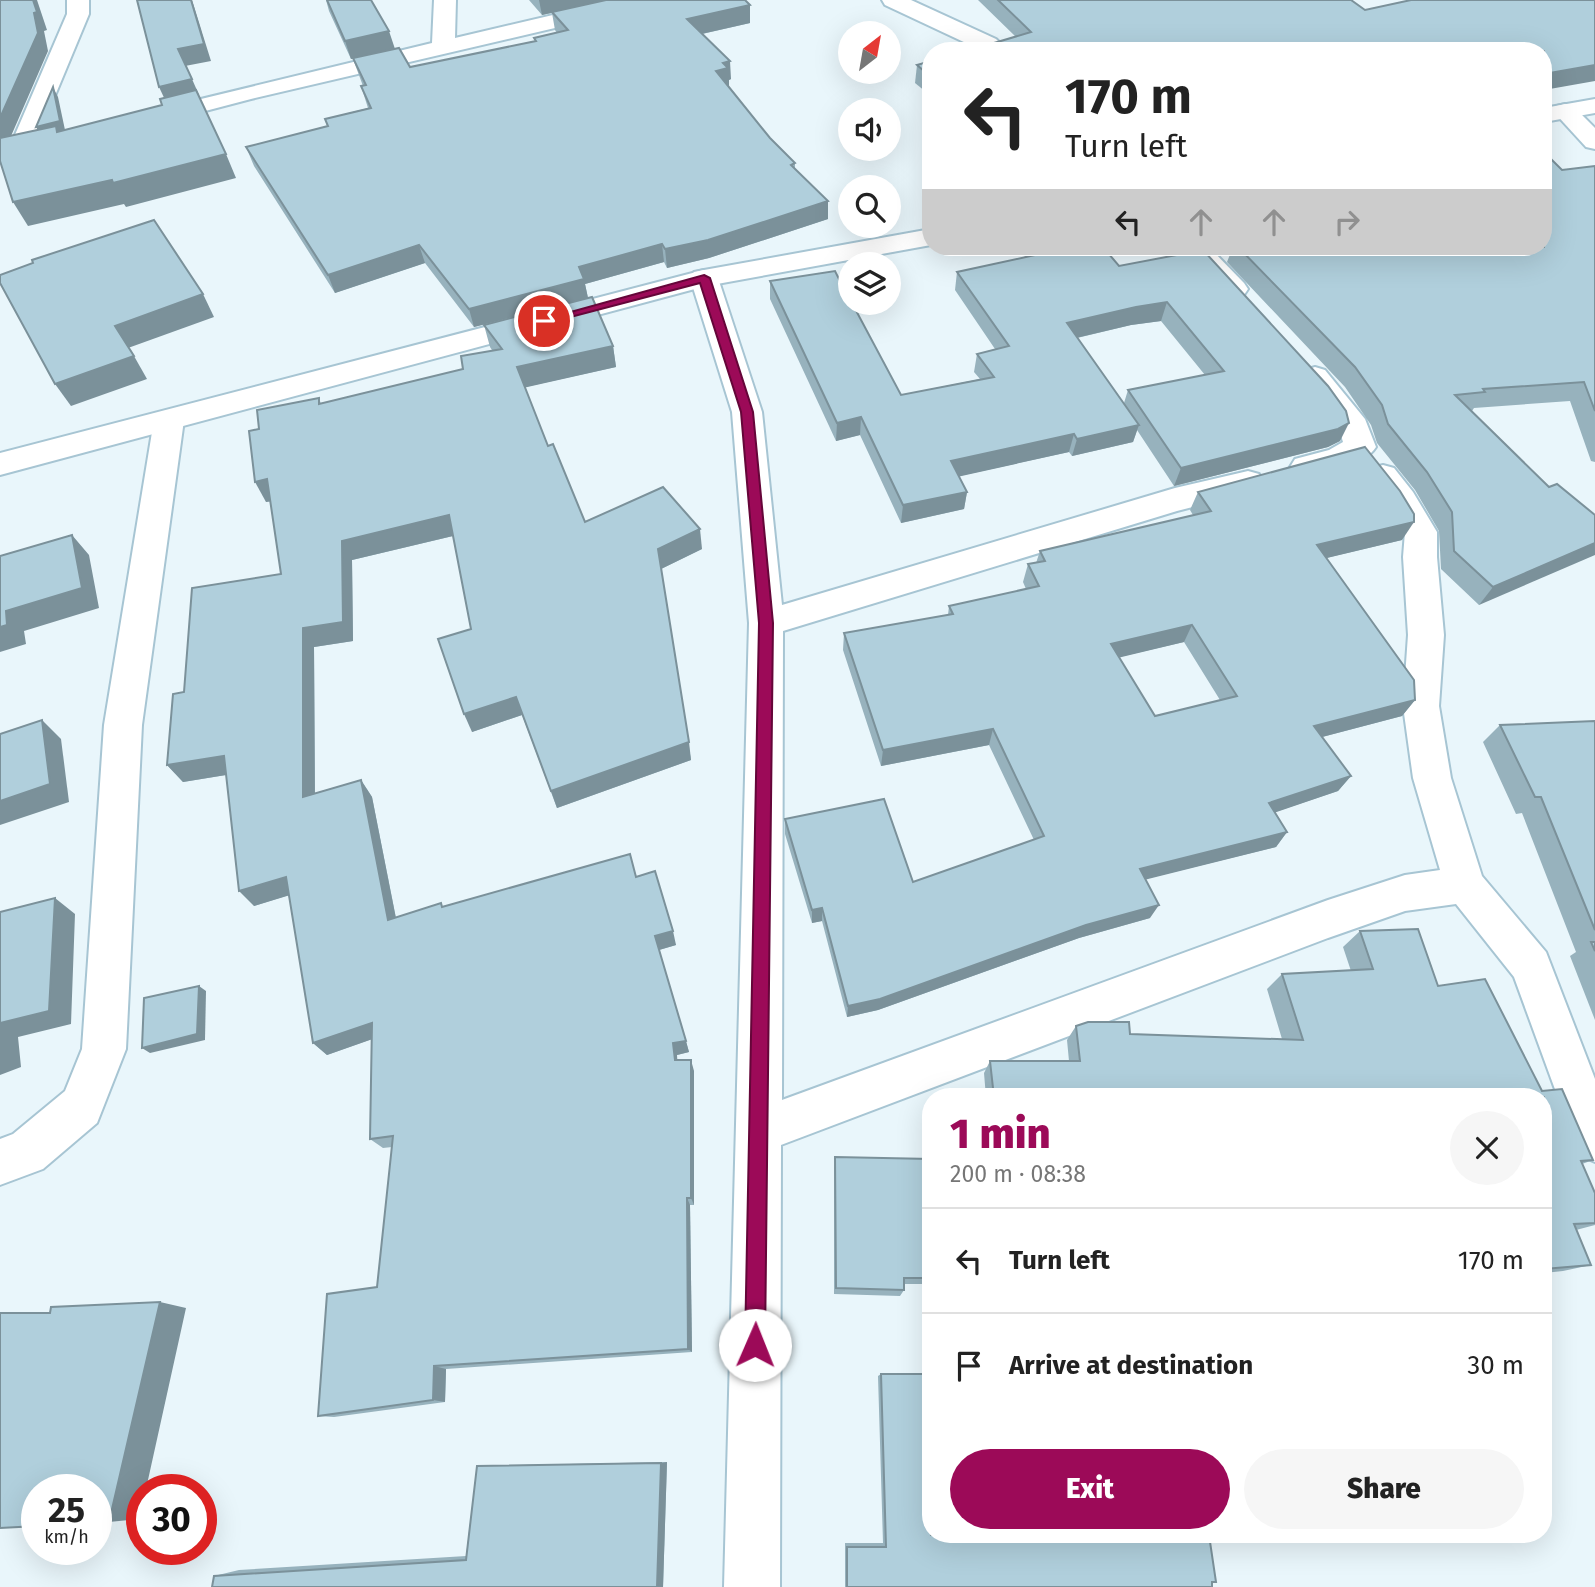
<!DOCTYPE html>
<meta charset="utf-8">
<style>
:root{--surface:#fff;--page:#f6f6f6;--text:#222;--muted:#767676;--line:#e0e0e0;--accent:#9c0a58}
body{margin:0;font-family:"Fira Sans",sans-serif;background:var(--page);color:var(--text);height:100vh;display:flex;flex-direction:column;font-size:26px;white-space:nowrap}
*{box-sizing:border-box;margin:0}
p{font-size:23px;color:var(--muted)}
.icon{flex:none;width:38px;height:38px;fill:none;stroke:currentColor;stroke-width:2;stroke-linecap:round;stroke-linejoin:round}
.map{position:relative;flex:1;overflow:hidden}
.drawer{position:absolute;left:922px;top:1088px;width:630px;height:455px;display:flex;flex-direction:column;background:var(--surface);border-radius:28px;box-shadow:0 7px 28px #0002}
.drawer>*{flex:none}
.banner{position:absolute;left:922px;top:42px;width:630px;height:214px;border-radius:28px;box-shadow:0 7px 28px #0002;background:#fff;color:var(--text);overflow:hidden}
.needle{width:46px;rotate:31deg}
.controls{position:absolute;left:838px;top:21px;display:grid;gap:14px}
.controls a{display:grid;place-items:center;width:63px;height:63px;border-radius:50%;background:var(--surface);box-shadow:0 7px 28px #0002;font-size:35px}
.speed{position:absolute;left:21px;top:1474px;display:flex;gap:14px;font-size:35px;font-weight:700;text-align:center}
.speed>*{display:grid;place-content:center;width:91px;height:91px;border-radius:50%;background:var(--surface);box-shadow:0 7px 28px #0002;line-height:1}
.speed small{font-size:18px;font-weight:400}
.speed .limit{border:10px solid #d22;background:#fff;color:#111}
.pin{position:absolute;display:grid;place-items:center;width:60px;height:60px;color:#fff;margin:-30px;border:4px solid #fff;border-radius:50%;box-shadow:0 2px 7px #0007}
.me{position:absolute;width:77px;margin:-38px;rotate:1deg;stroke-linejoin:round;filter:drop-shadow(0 0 5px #0008)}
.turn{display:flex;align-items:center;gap:24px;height:147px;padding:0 28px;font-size:32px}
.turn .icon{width:91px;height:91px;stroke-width:2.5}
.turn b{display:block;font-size:49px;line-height:60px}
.lanes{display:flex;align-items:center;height:66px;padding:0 28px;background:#0003;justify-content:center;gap:35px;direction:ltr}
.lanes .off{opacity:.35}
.round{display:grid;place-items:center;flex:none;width:74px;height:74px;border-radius:37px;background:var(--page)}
.headline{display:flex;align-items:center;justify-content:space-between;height:119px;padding:0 28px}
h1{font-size:42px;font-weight:800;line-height:52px;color:var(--accent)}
.action{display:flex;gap:14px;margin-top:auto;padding:14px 28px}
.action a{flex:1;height:80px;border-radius:42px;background:var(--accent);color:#fff;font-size:28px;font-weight:800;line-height:80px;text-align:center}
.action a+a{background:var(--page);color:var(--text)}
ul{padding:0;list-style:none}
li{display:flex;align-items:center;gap:21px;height:105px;padding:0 28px;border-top:2px solid var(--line)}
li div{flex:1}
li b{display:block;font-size:26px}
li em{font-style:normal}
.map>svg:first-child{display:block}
</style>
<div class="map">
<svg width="1595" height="1587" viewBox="0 0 1595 1587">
<rect width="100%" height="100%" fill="#e9f6fb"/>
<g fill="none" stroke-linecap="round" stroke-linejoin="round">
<g stroke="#a7c5d3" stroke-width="4">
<g id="minor">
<polygon points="67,0 89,0 89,14 32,151 29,156 20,158 11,156 8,151 67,14"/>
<polygon points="434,0 456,0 455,38 617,0 656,0 653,5 251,99 152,125 143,123 140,118 143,113 432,43"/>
<polygon points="882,0 911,0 996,39 1008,51 983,51 885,5"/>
<polygon points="1565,104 1573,106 1595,128 1595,149 1586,147 1553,111 1557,106"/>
<polygon points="1181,247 1209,247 1244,283 1248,289 1244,295 1234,298 1224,295"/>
<polygon points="704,270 714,272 718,278 762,412 782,605 1175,488 1248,471 1259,474 1264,482 1259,490 1177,511 783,631 782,1100 1328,900 1405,875 1440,870 1413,778 1403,706 1408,635 1403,557 1405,532 1367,476 1372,468 1383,465 1394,468 1413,492 1437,532 1437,557 1444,635 1439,706 1451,778 1482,876 1546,952 1595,1079 1595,1162 1579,1155 1514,977 1456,904 1405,911 1328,938 781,1145 780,1587 724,1587 749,623 732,412 690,278 694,272"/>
<path d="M1315 367 1325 370 1365 419 1376 447C1364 466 1315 481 1295 475L1290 467 1295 459 1329 450 1343 442 1339 429 1300 377 1305 370Z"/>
<polygon points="169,410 180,413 184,420 142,725 126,1049 97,1123 43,1169 0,1185 0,1139 13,1134 65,1091 82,1049 104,725 154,420 158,413"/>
</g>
</g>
<g stroke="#a7c5d3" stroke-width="4">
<g id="tertiary">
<polygon points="1595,99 1595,113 1544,122 1544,108"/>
<polygon points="931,229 931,245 706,286 0,475 0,453 704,270"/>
</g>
</g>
<use href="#minor" fill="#fff" fill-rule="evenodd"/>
<use href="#tertiary" fill="#fff" fill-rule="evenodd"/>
</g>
<g fill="#97b2bd" fill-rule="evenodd">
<polygon points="326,0 371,0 394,49 410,67 535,41 534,38 557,33 555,30 552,13 542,15 529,0 606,0 750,23 702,34 731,79 729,80 729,86 728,86 770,138 795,163 795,169 828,219 709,258 667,268 664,262 585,284 588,298 474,327 425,263 335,293 254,166 246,147 327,126 325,119 368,108 361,86 363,86 353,59 351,59 329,11"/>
<polygon points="978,0 1351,0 1365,10 1544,51 1016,37"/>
<polygon points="931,61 931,96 915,83 917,65"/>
<polygon points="1595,166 1595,462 1591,461 1570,401 1474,408 1472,411 1549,487 1595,515 1479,605 1441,569 1439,531 1415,490 1377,443 1371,425 1345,387 1227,262 1233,247 1544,247 1562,170"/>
<path d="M1018 247H1103L1119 266 1203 250 1340 441 1328 447 1174 486 1137 430 1133 442 1072 456 1069 452 959 476 967 492 964 509 901 523 860 435 836 441 770 299V281L901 395 980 379 974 372 977 354 995 349 955 290 957 272 1025 257ZM1161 321 1205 375 1128 390 1124 403 1077 338 1131 325Z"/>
<polygon points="484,325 613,346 616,367 525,387 548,446 585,522 702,549 661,569 691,760 557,808 522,715 472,732 471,629 453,536 352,560 353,641 314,647 315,793 361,780 372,797 396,918 443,906 636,877 676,945 659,950 689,1052 677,1055 677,1060 694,1071 694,1205 690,1205 692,1352 446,1369 445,1402 334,1417 318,1416 377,1287 392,1147 383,1148 370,1139 372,1039 327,1055 313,1043 289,895 254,906 226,775 183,782 167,765 184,692 281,574 271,501 266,502 259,429 319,398 321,404 463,369 492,350 490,347"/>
<path d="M1198 492 1402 540 1326 558 1415 700 1402 716 1322 737 1351 776 1338 791 1275 812 1287 832 1276 847 1145 879 1150 918 1079 938 878 1010 847 1017 822 921 812 923 785 834V819L913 882 1034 840 989 745 881 766 843 650 844 633 948 615 949 606 1026 589 1023 582 1028 564 1036 563 1040 551 1193 515 1190 510ZM1184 642 1220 700 1155 716 1119 657Z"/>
<polygon points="1595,721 1595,1020 1570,956 1576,952 1522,813 1516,814 1483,742 1500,725"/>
<polygon points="1360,931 1438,986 1542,1091 1593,1160 1582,1164 1595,1193 1595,1225 1576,1230 1591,1265 1563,1271 1544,1273 1544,1097 986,1097 984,1073 990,1061 1069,1061 1067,1040 1076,1026 1130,1034 1282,1039 1267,989 1282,974 1351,971 1343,947"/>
<polygon points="835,1157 931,1159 931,1284 904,1284 904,1290 900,1296 834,1294 834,1167"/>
<polygon points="881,1374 1212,1582 1212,1587 845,1587 845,1543 883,1543 878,1376"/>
<polygon points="667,1462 663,1587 214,1576 239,1570 466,1556 477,1466"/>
</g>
<g fill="#7b919a">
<polygon points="33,0 37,0 47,30 44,31 48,51 8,143 0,142 0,118 34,13"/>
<polygon points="191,0 192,0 211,61 185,66 178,49"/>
<polygon points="539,0 606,0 542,15"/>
<polygon points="750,5 750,23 688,37 687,19"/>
<polygon points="389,31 395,49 351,59 345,41"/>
<polygon points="730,61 731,79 729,80 729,86 717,89 716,71 723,63"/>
<polygon points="1595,65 1595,81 1544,90 1544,74"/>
<polygon points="192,79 199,95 167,104 159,87"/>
<polygon points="53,87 58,97 65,130 41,136 36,127"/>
<polygon points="226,154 236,178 126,207 124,204 28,226 13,202"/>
<polygon points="828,201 828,219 709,258 667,268 665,249"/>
<polygon points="662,244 664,262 585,284 588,298 474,327 469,309 579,267"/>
<polygon points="419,245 425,263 335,293 328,275"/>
<polygon points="203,294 214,317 128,348 115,326"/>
<polygon points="1167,302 1161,321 1131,325 1063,341 1067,323 1136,307"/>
<polygon points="613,346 616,367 523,388 517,367"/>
<polygon points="134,356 147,379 71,406 55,384"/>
<polygon points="861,417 860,435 836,441 837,423"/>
<polygon points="1349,423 1340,441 1328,447 1174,486 1181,468"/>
<polygon points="1139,425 1133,442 1072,456 1077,439"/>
<polygon points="1074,434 1069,452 948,479 951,461"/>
<polygon points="267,479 279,500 266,502 255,482"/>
<polygon points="967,492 964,509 901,523 903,505"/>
<polygon points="449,515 457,535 352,560 353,641 314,647 315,813 303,797 303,628 342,541"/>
<polygon points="1414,522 1402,540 1306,563 1317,545"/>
<polygon points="700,529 702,549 661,569 658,549"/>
<polygon points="72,535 89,555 99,608 24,631 26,644 0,652 0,627 6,611"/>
<polygon points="1595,543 1595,555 1479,605 1493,587"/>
<polygon points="1192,625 1184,642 1105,661 1111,644"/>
<polygon points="516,697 522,715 472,732 464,714"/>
<polygon points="1415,700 1402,716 1303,742 1314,726"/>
<polygon points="42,720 61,739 69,802 0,825 0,801"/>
<polygon points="993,729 989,745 881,766 883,750"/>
<polygon points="689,742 691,760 557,808 551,791"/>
<polygon points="224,756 238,773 183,782 167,765"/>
<polygon points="1351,776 1338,791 1259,818 1269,803"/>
<polygon points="361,780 372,797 399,934 388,920"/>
<polygon points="1287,832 1276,847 1132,883 1140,869"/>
<polygon points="286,877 300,892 254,906 239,891"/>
<polygon points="55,898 75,914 71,1024 18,1037 21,1067 0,1075 0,1023"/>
<polygon points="1159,905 1150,918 1079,938 878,1010 847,1017 848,1006 1086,925"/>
<polygon points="822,908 822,921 812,923 812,910"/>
<polygon points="673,931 676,945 659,950 655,936"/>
<polygon points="199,986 206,991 205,1040 150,1053 142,1048"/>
<polygon points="372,1023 384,1035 327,1055 313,1043"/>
<polygon points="686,1041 689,1052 677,1055 678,1071 675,1060 673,1043"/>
<polygon points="691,1060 694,1071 694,1205 691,1198"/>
<polygon points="687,1198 690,1205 692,1352 688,1349"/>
<polygon points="160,1302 186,1308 146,1489 142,1489 142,1508 139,1519 109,1522"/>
<polygon points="434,1366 446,1369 445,1402 433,1400"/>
<polygon points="667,1462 663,1587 657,1587 661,1463"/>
</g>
<g fill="#b0cfdc" stroke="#7b919a" stroke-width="2" fill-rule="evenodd">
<polygon points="0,0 33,0 37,12 34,13 38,33 0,118"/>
<polygon points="137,0 191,0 204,44 178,49 192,79 159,87"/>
<polygon points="327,0 371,0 389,31 345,41"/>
<polygon points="606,0 745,0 750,5 687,19 730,61 723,63 728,68 716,71 770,138 795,163 791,165 828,201 708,240 665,249 662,244 579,267 584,279 469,309 419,245 328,275 246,147 328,126 325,119 371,108 361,86 366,85 353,58 399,48 410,67 536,41 534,38 568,30 552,12"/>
<polygon points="998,0 1351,0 1365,10 1411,0 1595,0 1595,65 1544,74 1544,51 967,51 1031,32"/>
<polygon points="931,61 931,77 917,65"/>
<polygon points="53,87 60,121 36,127"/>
<polygon points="196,90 226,154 113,183 112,180 13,202 0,161 0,138 56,126 57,132 162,105 160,99"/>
<polygon points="1544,157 1549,157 1562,170 1595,166 1595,411 1584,382 1483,389 1485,392 1455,395 1549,487 1557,484 1595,515 1595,543 1493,587 1454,551 1452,512 1427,472 1388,424 1382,405 1355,367 1238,247 1544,247"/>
<polygon points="154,220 203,294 115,326 134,356 55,384 0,283 0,275 33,263 32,260"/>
<polygon points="1034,247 1103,247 1119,266 1203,250 1328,386 1346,411 1349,423 1338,429 1181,468 1128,390 1224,371 1167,302 1136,307 1067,323 1139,425 1077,439 1074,434 951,461 967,492 903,505 861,417 837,423 770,281 835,271 850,301 850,303 852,303 901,395 994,377 977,354 1009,346 957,272 1040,254"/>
<polygon points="592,297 613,346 517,367 548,446 553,444 585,522 663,487 700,529 658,549 689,742 551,791 516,697 464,714 438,639 471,629 449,515 342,541 343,622 303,628 303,797 361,780 388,920 441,903 442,907 630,854 636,877 655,871 673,931 655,936 686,1041 673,1043 675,1060 691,1060 691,1198 687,1198 688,1349 434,1366 433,1400 318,1416 327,1294 377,1287 393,1136 370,1139 372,1023 313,1043 286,877 239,891 224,756 167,765 173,694 184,692 192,588 281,574 267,479 255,482 249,431 259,429 257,410 319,398 319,404 463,369 461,356 502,349 484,325"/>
<path d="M1365 447 1400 491 1414 514V522L1317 545 1414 680 1415 700 1314 726 1351 776 1269 803 1287 832 1140 869 1159 905 1086 925 880 999 848 1006 822 908 812 910 785 819 884 799 913 882 1044 836 993 729 883 750 844 633 953 614 949 606 1039 586 1028 564 1045 561 1040 551 1211 511 1198 492ZM1192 625 1237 696 1155 716 1111 644Z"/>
<polygon points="72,535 82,588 6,611 7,625 0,627 0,556"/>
<polygon points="42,720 50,784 0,801 0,734"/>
<polygon points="1595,721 1595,930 1541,797 1535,797 1500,725"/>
<polygon points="55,898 49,1011 0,1023 0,912"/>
<polygon points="1418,929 1438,986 1485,979 1542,1091 1562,1089 1593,1160 1581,1161 1595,1193 1595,1223 1574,1224 1591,1265 1544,1269 1544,1097 994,1097 990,1061 1080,1061 1076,1026 1088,1022 1129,1022 1130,1034 1303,1040 1282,974 1373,969 1360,931"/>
<polygon points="1591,942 1595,942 1595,951"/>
<polygon points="199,986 197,1034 142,1048 144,998"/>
<polygon points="835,1157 931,1159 931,1278 904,1278 904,1290 836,1288"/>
<polygon points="160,1302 109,1522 96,1523 96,1489 37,1489 37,1526 0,1528 0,1313 50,1313 51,1307"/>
<polygon points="881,1374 931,1374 931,1535 1209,1535 1216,1582 1212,1582 1212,1587 847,1587 847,1547 886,1547"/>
<polygon points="661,1463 657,1587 212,1587 214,1576 466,1560 477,1466"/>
</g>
<polygon fill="#9c0a58" stroke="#650639" stroke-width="2" points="704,275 710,278 753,412 773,623 765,1345 762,1353 755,1356 748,1353 745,1345 759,623 741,412 700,283 544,324 538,321"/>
</svg>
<div class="controls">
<a><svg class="needle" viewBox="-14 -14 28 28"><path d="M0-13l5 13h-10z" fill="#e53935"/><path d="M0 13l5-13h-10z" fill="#767676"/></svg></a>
<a><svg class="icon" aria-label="sound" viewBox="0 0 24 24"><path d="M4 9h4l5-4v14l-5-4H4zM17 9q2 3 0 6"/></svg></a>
<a><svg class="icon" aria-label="search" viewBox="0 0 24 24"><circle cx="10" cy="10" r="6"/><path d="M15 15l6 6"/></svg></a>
<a><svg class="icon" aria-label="layers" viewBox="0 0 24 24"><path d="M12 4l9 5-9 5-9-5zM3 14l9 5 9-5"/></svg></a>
</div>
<div class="speed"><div>25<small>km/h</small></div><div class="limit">30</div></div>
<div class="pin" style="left:544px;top:321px;background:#d93025"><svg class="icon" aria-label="arrive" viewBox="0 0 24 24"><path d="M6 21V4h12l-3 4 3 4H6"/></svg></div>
<svg class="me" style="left:755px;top:1345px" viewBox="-20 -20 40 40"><circle r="19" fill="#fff"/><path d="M0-13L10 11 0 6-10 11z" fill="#9c0a58"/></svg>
<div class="banner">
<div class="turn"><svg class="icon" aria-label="left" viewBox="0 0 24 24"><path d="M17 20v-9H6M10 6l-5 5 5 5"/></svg><div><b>170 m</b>Turn left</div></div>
<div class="lanes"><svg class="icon" aria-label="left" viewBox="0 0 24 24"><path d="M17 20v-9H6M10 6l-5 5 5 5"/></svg><svg class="icon off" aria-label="ahead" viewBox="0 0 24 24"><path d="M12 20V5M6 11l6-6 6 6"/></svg><svg class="icon off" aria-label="ahead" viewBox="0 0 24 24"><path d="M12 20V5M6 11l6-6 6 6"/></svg><svg class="icon off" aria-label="right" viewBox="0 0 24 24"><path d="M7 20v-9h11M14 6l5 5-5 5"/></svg></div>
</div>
<section class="drawer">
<div class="headline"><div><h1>1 min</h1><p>200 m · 08:38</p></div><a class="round"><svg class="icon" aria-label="close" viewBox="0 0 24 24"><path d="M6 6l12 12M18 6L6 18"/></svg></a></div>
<ul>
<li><svg class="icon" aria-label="left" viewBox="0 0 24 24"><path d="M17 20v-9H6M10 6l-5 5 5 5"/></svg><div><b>Turn left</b></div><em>170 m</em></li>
<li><svg class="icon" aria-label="arrive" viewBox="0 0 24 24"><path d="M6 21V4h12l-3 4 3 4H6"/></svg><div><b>Arrive at destination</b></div><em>30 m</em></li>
</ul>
<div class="action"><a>Exit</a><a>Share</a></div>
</section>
</div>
